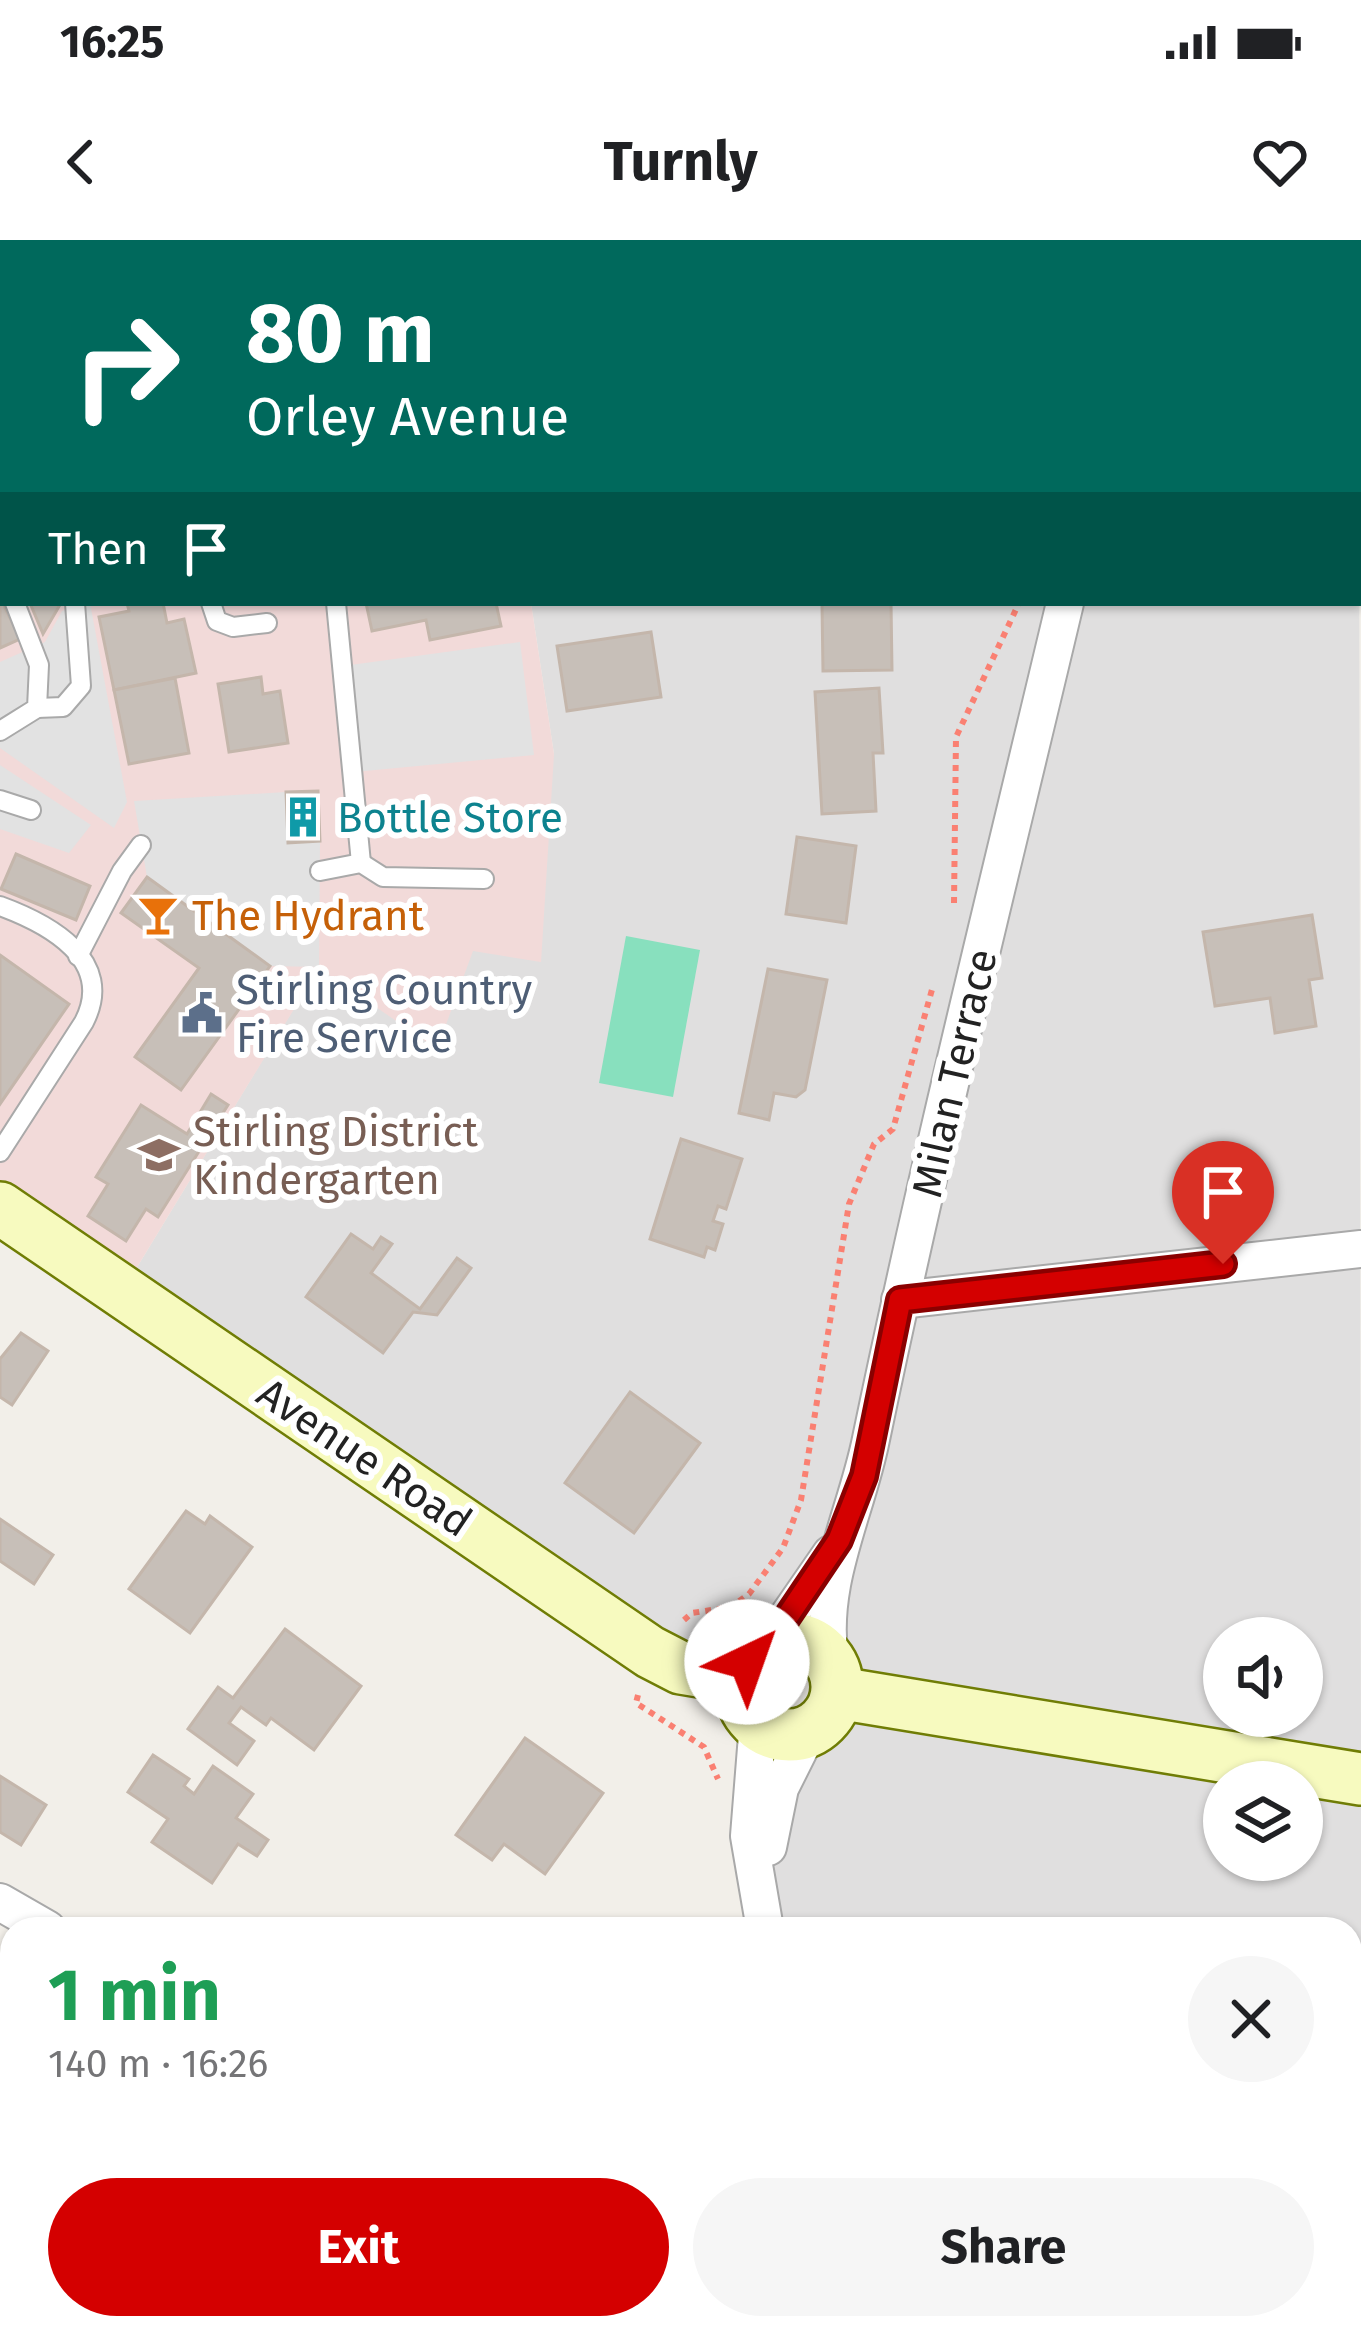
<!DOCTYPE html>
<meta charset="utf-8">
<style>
:root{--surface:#fff;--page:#f6f6f6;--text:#202124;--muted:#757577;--accent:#d40000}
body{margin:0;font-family:"Fira Sans",sans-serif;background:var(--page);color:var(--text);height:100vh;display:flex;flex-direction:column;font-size:45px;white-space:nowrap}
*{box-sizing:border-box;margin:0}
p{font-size:39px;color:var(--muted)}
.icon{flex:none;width:66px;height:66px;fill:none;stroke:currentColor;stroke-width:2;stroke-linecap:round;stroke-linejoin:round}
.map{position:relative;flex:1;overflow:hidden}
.details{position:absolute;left:0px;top:1677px;width:1362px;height:423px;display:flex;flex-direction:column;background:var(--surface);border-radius:36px 36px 0 0;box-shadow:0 3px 9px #0004}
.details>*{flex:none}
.banner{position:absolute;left:0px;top:0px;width:1362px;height:366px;box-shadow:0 3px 9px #0004;background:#00695c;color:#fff;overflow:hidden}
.tools{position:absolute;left:1203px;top:1377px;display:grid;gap:24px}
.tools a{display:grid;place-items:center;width:120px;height:120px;border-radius:50%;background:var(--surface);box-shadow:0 3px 9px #0004;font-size:60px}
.pin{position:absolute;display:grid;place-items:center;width:102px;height:102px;color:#fff;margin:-123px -51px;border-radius:50% 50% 50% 0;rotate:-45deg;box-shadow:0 0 12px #0007}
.pin .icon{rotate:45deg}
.me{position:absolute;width:132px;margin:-66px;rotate:42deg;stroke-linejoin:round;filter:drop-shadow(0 0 9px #0008)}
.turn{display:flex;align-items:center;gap:42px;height:252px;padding:0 48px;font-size:54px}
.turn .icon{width:156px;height:156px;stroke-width:2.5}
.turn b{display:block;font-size:84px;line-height:102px}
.then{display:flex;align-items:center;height:114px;padding:0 48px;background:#0003;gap:24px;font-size:45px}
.round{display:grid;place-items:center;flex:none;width:126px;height:126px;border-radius:63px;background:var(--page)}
.overview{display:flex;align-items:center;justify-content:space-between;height:204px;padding:0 48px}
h1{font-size:72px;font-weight:700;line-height:90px;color:#1e9e55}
.primary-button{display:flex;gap:24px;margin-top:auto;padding:24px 48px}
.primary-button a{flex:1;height:138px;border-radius:72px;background:var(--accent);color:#fff;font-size:48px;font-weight:700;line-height:138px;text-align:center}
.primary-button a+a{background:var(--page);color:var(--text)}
.status{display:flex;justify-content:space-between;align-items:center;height:84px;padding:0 60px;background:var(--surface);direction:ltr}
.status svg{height:33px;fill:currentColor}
header{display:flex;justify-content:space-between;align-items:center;height:156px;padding:0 48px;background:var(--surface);font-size:54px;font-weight:700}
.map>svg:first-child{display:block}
</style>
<div class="status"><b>16:25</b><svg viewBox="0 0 49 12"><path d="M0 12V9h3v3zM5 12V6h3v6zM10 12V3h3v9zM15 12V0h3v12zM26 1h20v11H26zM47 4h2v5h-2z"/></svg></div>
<header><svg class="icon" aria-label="back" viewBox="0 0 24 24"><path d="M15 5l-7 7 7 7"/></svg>Turnly<svg class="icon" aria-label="heart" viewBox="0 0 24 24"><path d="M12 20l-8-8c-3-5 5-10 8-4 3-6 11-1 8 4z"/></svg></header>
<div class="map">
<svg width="1361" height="2099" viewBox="0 0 1361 2099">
<rect width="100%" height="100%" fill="#f2efe9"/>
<g fill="#e0dfdf" fill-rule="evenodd">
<polygon points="495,0 1170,0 1174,3 494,3"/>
<path d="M1359 145 1361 1529 852 1444 851 1427 838 1398 864 1236 757 1410 747 1422 707 1435 122 1052 319 727 473 711 554 514 531 363H1359ZM1224 1398H1302V1476H1224Z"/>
<path d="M833 1469 1361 1539V2099H928L923 2088H1350V1689H766L770 1590ZM1224 1542H1302V1620H1224Z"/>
</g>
<polygon fill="#f2dad9" points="0,0 495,0 3,3 3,363 531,363 554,514 541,722 473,711 437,809 319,728 122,1052 0,968"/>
<polygon fill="#ffffe5" points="1170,0 1361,0 1361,147 1359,3"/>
<polygon fill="#88e0be" points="626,696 700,710 673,857 599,843"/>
<g fill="#e2e2e2">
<polygon points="84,363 90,363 127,562 114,588 0,508 0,422 45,402 62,371"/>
<polygon points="520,402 534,515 354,532 343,426"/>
<polygon points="0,525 91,585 69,613 0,589"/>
<polygon points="286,552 288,602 320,601 319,727 270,726 147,637 134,561"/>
</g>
<g fill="#c7bfb8" stroke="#c4b6ab" stroke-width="3">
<polygon points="43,0 181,0 182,3 44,3"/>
<polygon points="1311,0 1361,0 1361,90 1359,3"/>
<polygon points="0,357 20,399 0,408"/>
<polygon points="30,363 61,363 43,394"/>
<polygon points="127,363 163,363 167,383 184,379 196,433 114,450 99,377 129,371"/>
<polygon points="366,363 496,363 501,386 430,400 426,380 372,391"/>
<polygon points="822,363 891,363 892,430 823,431"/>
<polygon points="651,392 661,457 567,471 557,406"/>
<polygon points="261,437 263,454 280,451 288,503 229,512 218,444"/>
<polygon points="175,438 189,513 129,524 114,450"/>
<polygon points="879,448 883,513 873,513 876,571 822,574 815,452"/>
<polygon points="318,551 320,601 288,603 286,552"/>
<polygon points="797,597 856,606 846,683 786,674"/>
<polygon points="16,614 90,646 76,680 1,649"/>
<polygon points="147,637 270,726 181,850 135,817 199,728 121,673"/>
<polygon points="1312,675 1322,738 1309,740 1316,786 1275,793 1270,758 1215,766 1203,692"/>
<polygon points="0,715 69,764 0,864"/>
<polygon points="768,729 827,740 805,850 796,857 774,853 769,880 739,873"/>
<polygon points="211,854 228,865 158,977 146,969 126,1001 88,976 108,944 96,937 141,865 187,894"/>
<polygon points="681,899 742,919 726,969 718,966 713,981 723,984 715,1010 707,1007 704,1017 650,999"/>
<polygon points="351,994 373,1009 381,997 392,1004 371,1033 420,1069 457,1018 471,1028 437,1075 413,1072 383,1113 306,1057"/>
<polygon points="21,1093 48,1111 12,1165 0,1157 0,1119"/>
<polygon points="630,1152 700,1203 634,1293 565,1243"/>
<polygon points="186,1271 205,1284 210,1276 252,1307 190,1393 129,1349"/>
<polygon points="0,1279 53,1315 34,1344 0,1321"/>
<polygon points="285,1389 361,1446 314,1510 271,1478 266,1485 241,1467 229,1483 254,1501 237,1525 188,1489 218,1447 233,1458"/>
<polygon points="525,1498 603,1553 545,1634 504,1604 492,1620 456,1595"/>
<polygon points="153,1515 189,1539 184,1546 194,1554 213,1526 253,1554 236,1578 268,1600 257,1616 238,1604 212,1643 152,1602 168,1579 128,1552"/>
<polygon points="0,1536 46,1565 21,1605 0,1592"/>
<polygon points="1350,1969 1361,1994 1361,2039 1350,2043"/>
<polygon points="1,1997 12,2005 12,2088 47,2088 39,2099 0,2099"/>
<polygon points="317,2088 382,2088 375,2099 309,2099"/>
</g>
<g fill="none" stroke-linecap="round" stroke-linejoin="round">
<g stroke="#a9a9a9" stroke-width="22">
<g id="lane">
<polyline points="209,3 210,0"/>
<polyline points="269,3 270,0"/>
<polyline points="494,3 495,0"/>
<polyline points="542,3 542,0"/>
<polyline points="1320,3 1321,2"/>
<polyline points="0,103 3,102"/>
<polyline points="0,325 3,332"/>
<polyline points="211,363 217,381 233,387 267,383"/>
<polyline points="336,363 361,623"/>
<polyline points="37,468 63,467 81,446 75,363"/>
<polyline points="0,491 37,468 39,425 15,363"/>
<polyline points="0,560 31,570"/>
<polyline points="320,631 361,623 383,637 484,639"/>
<path d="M0 666C49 684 116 720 84 782L0 912"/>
<polyline points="78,716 122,631 141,605"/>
</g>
</g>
<g stroke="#a9a9a9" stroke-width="40">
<g id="street">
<polyline points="1170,0 1174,3"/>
<polyline points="850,3 866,0"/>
<polyline points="1359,145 1361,147"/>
<polyline points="0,158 3,158"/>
<polyline points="900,1060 1361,1009"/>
<polyline points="771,1401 831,1314"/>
<path d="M830 1420C818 1342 856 1274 871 1199 929 919 999 641 1065 363"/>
<polyline points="758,1483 749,1596 765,1689"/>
<polyline points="768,1607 780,1548 808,1492"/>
<polyline points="0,1662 47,1689"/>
<polyline points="633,2088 653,2099"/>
<polyline points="814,2088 814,2099"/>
<polyline points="923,2088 928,2099"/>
</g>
</g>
<g stroke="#707d05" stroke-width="56">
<g id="secondary">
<polyline points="0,968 650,1412 681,1428 741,1438"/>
<circle cx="789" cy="1447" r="48"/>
<polyline points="838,1453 1361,1539"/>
</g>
</g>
<g stroke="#fa8072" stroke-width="6" stroke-dasharray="6 6" stroke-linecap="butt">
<polyline points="1063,3 1063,0"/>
<polyline points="954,663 956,497 1019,363"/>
<polyline points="684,1380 692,1373 731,1367 749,1354 783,1308 801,1260 849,964 874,904 893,889 933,746"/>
<polyline points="638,1455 636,1463 704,1507 718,1539"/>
<polyline points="871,2088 873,2099"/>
</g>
<use href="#lane" stroke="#fff" stroke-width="18"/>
<use href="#street" stroke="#fff" stroke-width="36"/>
<use href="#secondary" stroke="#f7fabf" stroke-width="51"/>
</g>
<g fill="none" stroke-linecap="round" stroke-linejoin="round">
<g stroke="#8a0000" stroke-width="30">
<polyline id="route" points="747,1422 771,1401 839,1300 864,1236 900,1060 1223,1024"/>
</g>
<use href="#route" stroke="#d40000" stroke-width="21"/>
</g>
<defs>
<g id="building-bare" transform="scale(3.24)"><path d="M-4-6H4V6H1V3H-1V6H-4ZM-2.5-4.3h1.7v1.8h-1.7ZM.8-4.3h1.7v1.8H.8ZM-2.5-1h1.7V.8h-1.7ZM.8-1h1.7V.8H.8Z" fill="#0f9aa8" stroke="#fff" stroke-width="2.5" paint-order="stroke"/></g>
<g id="bar-bare" transform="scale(3.24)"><path d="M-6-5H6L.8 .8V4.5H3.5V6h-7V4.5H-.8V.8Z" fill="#e8710a" stroke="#fff" stroke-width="2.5" paint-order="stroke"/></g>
<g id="civic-bare" transform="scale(3.24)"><path d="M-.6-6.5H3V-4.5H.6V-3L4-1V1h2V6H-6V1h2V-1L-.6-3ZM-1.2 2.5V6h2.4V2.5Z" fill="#5c6f8a" stroke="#fff" stroke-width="2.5" paint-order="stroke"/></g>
<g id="school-bare" transform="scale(3.24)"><path d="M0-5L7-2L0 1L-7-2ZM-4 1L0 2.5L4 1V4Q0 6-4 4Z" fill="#8d6e63" stroke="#fff" stroke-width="2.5" paint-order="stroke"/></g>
</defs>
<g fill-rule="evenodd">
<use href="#building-bare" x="303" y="577"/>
<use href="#bar-bare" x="158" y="675"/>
<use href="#civic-bare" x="202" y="773"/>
<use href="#school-bare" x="159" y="915"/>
</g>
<g text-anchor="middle" stroke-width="12" stroke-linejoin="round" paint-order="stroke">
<g font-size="42" fill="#0d838f" stroke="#fff" text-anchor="start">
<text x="337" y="592">Bottle Store</text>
</g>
<g font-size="42" fill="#c56008" stroke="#fff" text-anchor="start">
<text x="192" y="690">The Hydrant</text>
</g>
<g font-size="42" fill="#4e5e75" stroke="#fff" text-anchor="start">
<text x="236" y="764">Stirling Country<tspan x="236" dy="48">Fire Service</tspan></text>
</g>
<g font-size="42" fill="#222" stroke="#fff">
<text transform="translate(954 833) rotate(-77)" y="15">Milan Terrace</text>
<text transform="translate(365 1217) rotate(34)" y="15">Avenue Road</text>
</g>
<g font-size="42" fill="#785e54" stroke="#fff" text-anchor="start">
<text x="193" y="906">Stirling District<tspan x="193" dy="48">Kindergarten</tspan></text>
</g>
</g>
</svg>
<div class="tools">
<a><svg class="icon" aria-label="sound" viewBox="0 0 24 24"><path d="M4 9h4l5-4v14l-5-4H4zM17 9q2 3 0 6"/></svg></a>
<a><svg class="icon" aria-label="layers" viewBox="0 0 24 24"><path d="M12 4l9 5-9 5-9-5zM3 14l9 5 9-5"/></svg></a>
</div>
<div class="pin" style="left:1223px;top:1024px;background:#d93025"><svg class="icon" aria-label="arrive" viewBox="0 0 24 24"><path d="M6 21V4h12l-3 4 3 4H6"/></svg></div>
<svg class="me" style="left:747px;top:1422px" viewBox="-20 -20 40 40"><circle r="19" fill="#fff"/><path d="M0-13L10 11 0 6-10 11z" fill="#d40000"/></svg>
<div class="banner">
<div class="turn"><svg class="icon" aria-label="right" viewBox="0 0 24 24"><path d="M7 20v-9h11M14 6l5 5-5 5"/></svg><div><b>80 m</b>Orley Avenue</div></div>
<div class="then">Then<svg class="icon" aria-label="arrive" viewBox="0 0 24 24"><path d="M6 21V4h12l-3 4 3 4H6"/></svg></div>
</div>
<section class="details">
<div class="overview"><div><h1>1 min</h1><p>140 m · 16:26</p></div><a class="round"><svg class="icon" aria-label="close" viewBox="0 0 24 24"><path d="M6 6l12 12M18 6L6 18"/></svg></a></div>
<div class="primary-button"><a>Exit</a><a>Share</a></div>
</section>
</div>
